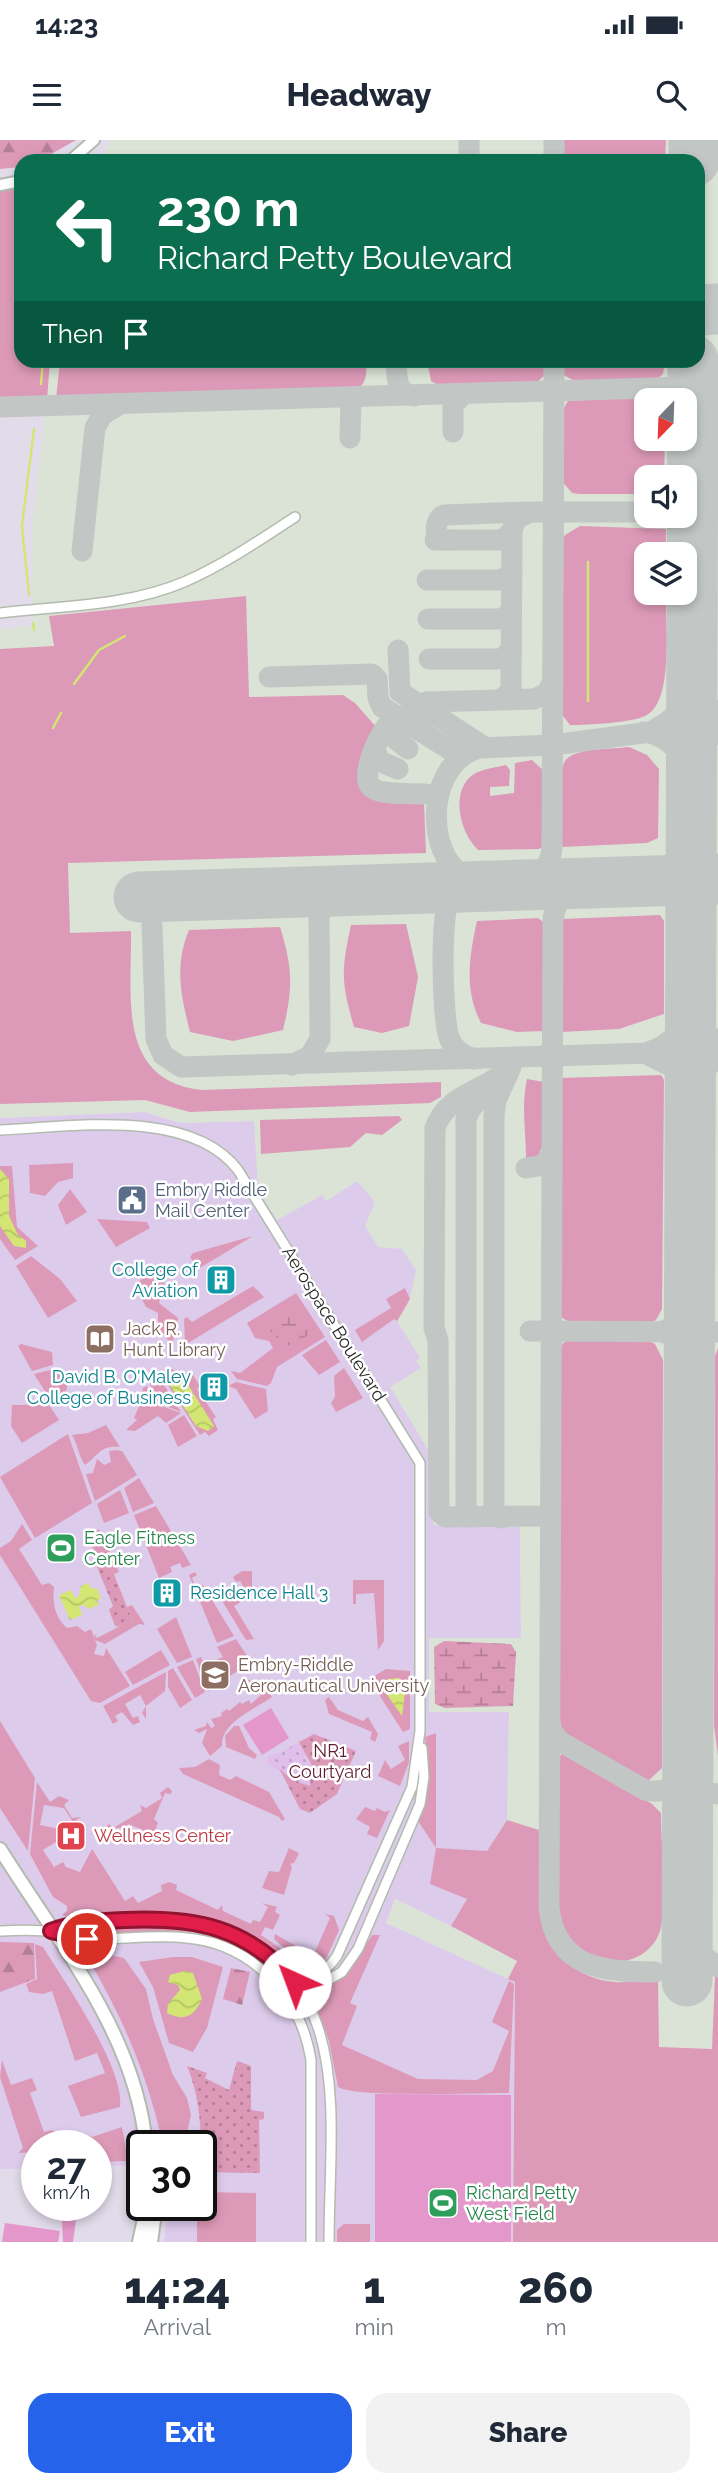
<!DOCTYPE html>
<style>
:root{--surface:#fff;--page:#f2f2f3;--text:#1f2937;--muted:#747a83;--accent:#2563eb}
body{margin:0;font-family:Raleway,sans-serif;background:var(--page);color:var(--text);height:100vh;display:flex;flex-direction:column;font-size:26px;white-space:nowrap}
*{box-sizing:border-box;margin:0}
p{font-size:23px;color:var(--muted)}
.icon{flex:none;width:38px;height:38px;fill:none;stroke:currentColor;stroke-width:2;stroke-linecap:round;stroke-linejoin:round}
.map{position:relative;height:2102px;overflow:hidden}
.drawer{display:flex;flex-direction:column;background:var(--surface);flex:1}
.drawer>*{flex:none}
.banner{position:absolute;left:14px;top:14px;width:691px;height:214px;border-radius:21px;box-shadow:0 4px 10px #0003;background:#0b6e4f;color:#fff;overflow:hidden}
.needle{width:46px;rotate:203deg}
.controls{position:absolute;left:634px;top:248px;display:grid;gap:14px}
.controls a{display:grid;place-items:center;width:63px;height:63px;border-radius:14px;background:var(--surface);box-shadow:0 4px 10px #0003;font-size:35px}
.speed{position:absolute;left:21px;top:1990px;display:flex;gap:14px;font-size:35px;font-weight:700;text-align:center}
.speed>*{display:grid;place-content:center;width:91px;height:91px;border-radius:50%;background:var(--surface);box-shadow:0 4px 10px #0003;line-height:1}
.speed small{font-size:18px;font-weight:400}
.speed .limit{border:4px solid #111;border-radius:10px;background:#fff;color:#111}
.pin{position:absolute;display:grid;place-items:center;width:60px;height:60px;color:#fff;margin:-30px;border:4px solid #fff;border-radius:50%;box-shadow:0 2px 7px #0007}
.me{position:absolute;width:77px;margin:-38px;rotate:317deg;stroke-linejoin:round;filter:drop-shadow(0 0 5px #0008)}
.turn{display:flex;align-items:center;gap:24px;height:147px;padding:0 28px;font-size:32px}
.turn .icon{width:91px;height:91px;stroke-width:2.5}
.turn b{display:block;font-size:49px;line-height:60px}
.then{display:flex;align-items:center;height:66px;padding:0 28px;background:#0003;gap:14px;font-size:26px}
.eta{display:flex;justify-content:space-evenly;align-items:center;height:119px;text-align:center}
.eta b{font-size:42px;font-weight:800;line-height:49px}
.action{display:flex;gap:14px;margin-top:auto;padding:14px 28px}
.action a{flex:1;height:80px;border-radius:21px;background:var(--accent);color:#fff;font-size:28px;font-weight:800;line-height:80px;text-align:center}
.action a+a{background:var(--page);color:var(--text)}
.status{display:flex;justify-content:space-between;align-items:center;height:49px;padding:0 35px;background:var(--surface);direction:ltr}
.status svg{height:19px;fill:currentColor}
header{display:flex;justify-content:space-between;align-items:center;height:91px;padding:0 28px;background:var(--surface);font-size:32px;font-weight:800}
.map>svg:first-child{display:block}
</style>
<div class="status"><b>14:23</b><svg viewBox="0 0 49 12"><path d="M0 12V9h3v3zM5 12V6h3v6zM10 12V3h3v9zM15 12V0h3v12zM26 1h20v11H26zM47 4h2v5h-2z"/></svg></div>
<header><svg class="icon" aria-label="menu" viewBox="0 0 24 24"><path d="M4 6h16M4 12h16M4 18h16"/></svg>Headway<svg class="icon" aria-label="search" viewBox="0 0 24 24"><circle cx="10" cy="10" r="6"/><path d="M15 15l6 6"/></svg></header>
<div class="map">
<svg width="718" height="2102" viewBox="0 0 718 2102">
<defs>
<pattern id="forest-firs" width="22" height="20" patternUnits="userSpaceOnUse" patternTransform="scale(1.75)"><rect width="22" height="20" fill="#dd9ab8"/><path d="M5 1l3.5 6h-7zM16 11l3.5 6h-7z" fill="#b37e96"/></pattern>
<pattern id="wetland-marsh" width="20" height="14" patternUnits="userSpaceOnUse" patternTransform="scale(1.75)"><rect width="20" height="14" fill="#dd9ab8"/><path d="M1 5h8M5 5V1M11 12h8M15 12V8" fill="none" stroke="#b37e96"/></pattern>
<pattern id="sand-dots" width="8" height="8" patternUnits="userSpaceOnUse" patternTransform="scale(1.75)"><rect width="8" height="8" fill="#e1bfed"/><path d="M2 2h.1M6 6h.1" fill="none" stroke="#c1a4cb" stroke-width="1.8" stroke-linecap="round"/></pattern>
<pattern id="park-dots" width="8" height="8" patternUnits="userSpaceOnUse" patternTransform="scale(1.75)"><rect width="8" height="8" fill="#dd9ab8"/><path d="M2 2h.1M6 6h.1" fill="none" stroke="#b37e96" stroke-width="1.8" stroke-linecap="round"/></pattern>
<pattern id="water-waves" width="16" height="10" patternUnits="userSpaceOnUse" patternTransform="scale(1.75)"><rect width="16" height="10" fill="#d3e674"/><path d="M0 5q4-4 8 0t8 0" fill="none" stroke="#b5c564"/></pattern>
</defs>
<rect width="100%" height="100%" fill="#e2dbea"/>
<polygon fill="#ddcbeb" points="145,972 180,983 254,981 277,1080 322,1055 326,1061 358,1041 368,1052 416,1130 415,1143 402,1176 420,1218 421,1228 391,1248 434,1319 433,1385 520,1386 521,1498 429,1498 509,1572 507,1680 459,1753 467,1759 451,1786 396,1759 386,1783 515,1842 513,2102 164,2102 168,2065 201,2065 201,2006 142,2006 142,2025 96,2026 96,2006 37,2006 37,2028 0,2029 0,978"/>
<path fill="#dae3d6" fill-rule="evenodd" d="M112 0H718V2102H513L515 1842 386 1783 395 1759 451 1786 467 1760 459 1753 507 1680 509 1572H429V1498H521L520 1387 433 1385 434 1319 390 1247 421 1228 416 1221 420 1218 397 1181 409 1163 416 1130 402 1109 378 1107 365 1086 375 1062 357 1041 326 1061 322 1055 277 1080 258 1050 254 981 180 983 145 972 0 978V489L33 486 32 386 51 221 698 220V21H99ZM646 261H684V299H646ZM646 338H684V376H646ZM646 415H684V453H646Z"/>
<g fill="#dd9ab8">
<polygon points="564,0 666,0 665,21 564,21"/>
<polygon points="21,48 21,220 50,221 47,260 0,260 0,50"/>
<path d="M60 221 366 220C367 233 367 244 355 250L56 259Z"/>
<polygon points="427,221 547,221 547,233 533,246 446,249 431,241"/>
<polygon points="561,221 665,221 663,234 655,241 580,244 562,234"/>
<polygon points="655,256 661,261 646,261 646,299 665,299 664,338 646,338 646,354 579,354 572,353 562,341 561,273 568,261"/>
<path d="M580 386 666 389V415H646V453H666C665 482 675 563 645 576 629 583 588 585 570 585L560 572 561 402 565 395Z"/>
<path d="M246 456 249 557 343 555 355 563 377 588 362 624V646L374 656 420 660 424 664 426 713 68 723 70 793 131 791C132 856 116 940 201 950L441 942V957L430 963 190 972 145 960 0 964V509L54 506 49 476Z"/>
<path d="M629 607 647 615 659 629 658 698 647 703 563 707 559 698C559 682 554 626 569 617 583 608 612 609 629 607Z"/>
<path d="M532 620 545 632 544 706 539 709 478 710C461 694 451 657 469 638 478 629 494 628 506 625L510 630 509 646 490 647V656L514 653 515 623Z"/>
<polygon points="660,775 664,781 664,874 619,889 561,892 559,787 562,779"/>
<path d="M538 778 543 782 545 791 544 891 517 892 481 883C464 850 469 817 477 781Z"/>
<path d="M406 784 418 837 409 886 382 893 354 887C341 843 341 830 351 785Z"/>
<path d="M280 787C293 829 293 848 283 890L233 901 190 892C181 856 174 826 189 790Z"/>
<polygon points="661,935 664,940 662,1169 656,1180 646,1185 572,1184 561,1177 558,1167 560,938"/>
<path d="M527 939 544 942V1003L538 1016 526 1020C526 992 521 965 527 939Z"/>
<polygon points="399,976 402,980 382,995 366,993 350,1007 261,1014 260,980"/>
<polygon points="73,1023 73,1038 58,1042 45,1056 30,1053 29,1025"/>
<polygon points="0,1026 12,1026 17,1087 38,1106 15,1120 0,1099"/>
<polygon points="70,1049 87,1072 66,1085 58,1065"/>
<polygon points="97,1079 147,1082 150,1088 116,1107"/>
<polygon points="253,1096 198,1129 190,1117 193,1113"/>
<polygon points="31,1116 60,1139 77,1161 48,1178 16,1126"/>
<polygon points="162,1124 164,1145 159,1163 178,1178 172,1206 158,1186 158,1173 146,1167 134,1145"/>
<polygon points="253,1146 264,1157 185,1205 184,1179 187,1177 192,1182"/>
<polygon points="405,1148 410,1159 397,1181 394,1179 362,1202 355,1190 391,1168 386,1159"/>
<polygon points="296,1153 325,1197 277,1227 271,1243 267,1246 237,1239 231,1231 240,1233 273,1208 269,1201 255,1198 247,1183"/>
<polygon points="572,1198 645,1199 655,1204 663,1220 662,1628 648,1641 639,1640 565,1595 557,1585 558,1213 563,1203"/>
<polygon points="326,1200 340,1222 319,1235 302,1215"/>
<polygon points="21,1204 52,1212 53,1225 32,1231 18,1206"/>
<polygon points="718,1208 718,1616 714,1585 715,1216"/>
<polygon points="344,1228 363,1258 336,1272 331,1263 335,1257 334,1236"/>
<polygon points="54,1229 68,1239 65,1261 51,1261 34,1234"/>
<polygon points="171,1229 193,1235 200,1246 197,1249 216,1277 213,1279 218,1290 209,1296 205,1292 200,1295 162,1236"/>
<polygon points="159,1237 181,1272 142,1257 143,1248 147,1246 150,1255 154,1254 150,1244"/>
<polygon points="236,1242 266,1249 268,1271 255,1279 236,1249 228,1246"/>
<polygon points="142,1259 181,1273 166,1283 158,1276 135,1291 126,1290 137,1280 134,1278"/>
<polygon points="12,1265 49,1265 59,1280 22,1303 11,1286"/>
<polygon points="184,1275 197,1296 178,1307 168,1285"/>
<path d="M106 1285 120 1307C100 1305 99 1315 85 1325 78 1315 78 1305 72 1295L88 1293Z"/>
<polygon points="68,1294 92,1363 35,1398 0,1337"/>
<polygon points="116,1310 122,1311 137,1335 95,1361 86,1334 93,1333 97,1319 104,1325 111,1322 109,1311"/>
<polygon points="139,1338 154,1363 133,1372 124,1348"/>
<polygon points="120,1350 129,1373 104,1383 97,1364"/>
<polygon points="156,1366 191,1425 182,1428 180,1423 170,1427 172,1432 159,1438 134,1375"/>
<path d="M22 1384 32 1400 19 1409 42 1445 49 1443 54 1447C52 1462 55 1478 67 1488L77 1486 85 1492 91 1489 97 1505 94 1514 104 1516 106 1508 130 1546 100 1563 91 1561 0 1415V1408L11 1401Z"/>
<polygon points="99,1389 119,1432 114,1434 108,1420 102,1422 86,1397"/>
<polygon points="242,1431 252,1431 252,1455 234,1466 254,1499 246,1500 219,1456 225,1449 230,1450 236,1459 247,1453 240,1441 236,1442 233,1437"/>
<polygon points="195,1432 197,1435 192,1438 196,1448 203,1445 234,1496 217,1503 189,1435"/>
<polygon points="353,1440 384,1440 384,1501 378,1510 374,1453 356,1454 356,1464 353,1464"/>
<polygon points="132,1465 145,1485 139,1484 105,1504 95,1500 94,1494 97,1498 132,1480 127,1467"/>
<polygon points="176,1477 192,1517 177,1523 157,1489"/>
<polygon points="236,1499 251,1522 208,1551 196,1519 201,1517 204,1525 223,1517 217,1507"/>
<polygon points="161,1510 170,1525 133,1545 125,1532"/>
<polygon points="193,1520 205,1552 195,1558 177,1527"/>
<polygon points="173,1528 192,1560 180,1568 168,1547 168,1531"/>
<polygon points="386,1529 410,1531 410,1589 403,1592 369,1539"/>
<polygon points="166,1532 165,1551 146,1566 146,1579 142,1573 146,1566 140,1555 125,1564 133,1578 138,1576 140,1582 133,1585 122,1572 115,1576 118,1581 113,1584 103,1566"/>
<path d="M248 1540 264 1544 272 1557C254 1570 221 1582 222 1606L210 1616 202 1603 207 1589 199 1593 194 1590 206 1586 207 1582 211 1588 215 1586 211 1579 222 1576 221 1573 227 1569 229 1571 240 1562 242 1564 249 1560 251 1564 261 1555 257 1549 253 1551Z"/>
<polygon points="329,1557 338,1570 363,1581 368,1577 378,1594 375,1602 370,1599 372,1592 329,1574 325,1560"/>
<polygon points="0,1581 35,1638 28,1711 0,1668"/>
<polygon points="234,1586 239,1586 249,1608 257,1615 255,1619 226,1607 225,1596"/>
<path d="M436 1593V1708L487 1711 507 1680 542 1691C535 1750 537 1835 615 1842 629 1843 644 1840 658 1840L659 1907 712 1909 715 1837H718V2102H513L515 1842 508 1839 517 1821 451 1786 467 1759 430 1744 436 1708 418 1681 426 1660 428 1634 425 1597Z"/>
<polygon points="409,1601 409,1622 400,1646 378,1636 385,1620 391,1629 405,1620 398,1606"/>
<path d="M562 1613 568 1614 652 1664 661 1673C661 1700 667 1768 660 1791 652 1815 627 1826 604 1820 587 1816 571 1803 564 1787 550 1753 557 1661 557 1621Z"/>
<polygon points="209,1619 220,1625 219,1635 230,1640 236,1636 269,1652 285,1679 282,1681 279,1677 183,1634 179,1628 195,1627"/>
<path d="M37 1642 50 1662 59 1656 69 1660 64 1665 72 1678 81 1677 73 1682 64 1668 44 1665 40 1685 55 1688 62 1698 43 1710 54 1727 63 1722 66 1727 80 1732 92 1709 125 1761 133 1756 138 1763 162 1751 161 1745 169 1742 177 1745 176 1750 218 1770 222 1765 223 1771 251 1784 253 1780 260 1782 268 1767 262 1763 277 1767 275 1772 280 1775 273 1790 265 1787 261 1795 286 1812 305 1831C282 1820 262 1803 239 1792 187 1767 126 1777 71 1778L62 1775 67 1771V1766L53 1757 30 1714Z"/>
<polygon points="168,1647 172,1651 171,1654 165,1653 154,1679 158,1683 152,1698 141,1695 143,1690 128,1684 126,1688 104,1688 109,1684 113,1688 142,1671 140,1665 146,1668 162,1658 160,1653"/>
<polygon points="365,1667 375,1671 377,1668 385,1672 390,1670 377,1698 367,1694 370,1687 356,1679"/>
<polygon points="289,1708 299,1713 294,1723 290,1724 292,1727 284,1755 262,1748 269,1731 279,1732"/>
<polygon points="325,1774 334,1776 339,1790 327,1817 316,1828 306,1827 274,1799 275,1794 313,1816 330,1778"/>
<polygon points="159,1784 199,1788 199,1791 82,1795 77,1790 81,1787"/>
<path d="M372 1795H380L350 1863 357 1866 342 1905 418 1939 477 1940 493 1931 509 1891 492 1882 509 1841 514 1844 509 1953C480 1953 355 1958 338 1947L329 1901 316 1865 323 1862 319 1850 349 1831Z"/>
<path d="M35 1804 43 1807C64 1841 125 1928 120 1967L81 1977 68 1946 105 1933 97 1913 75 1921 52 1851 43 1854 29 1852 26 1844 37 1839Z"/>
<path d="M105 1814 124 1818 146 1849 153 1879 173 1935 187 1958 191 1975 184 2005H163C148 1938 127 1887 93 1827V1821Z"/>
<polygon points="173,1817 192,1817 223,1827 207,1888 193,1912 169,1903 153,1847 139,1822"/>
<polygon points="2,1920 11,1945 32,1938 37,1950 30,1953 44,1992 53,1990 55,1995 72,1991 76,1996 73,2005 37,2006 37,2012 18,2013 23,2008 0,1937"/>
<polygon points="122,1987 128,2021 96,2022 96,2006 83,2005 87,1995 92,1997"/>
<polygon points="201,2052 256,2053 256,2102 197,2102 197,2065 201,2065"/>
<polygon points="344,2084 370,2084 370,2102 337,2102 337,2090"/>
</g>
<g fill="url(#forest-firs)">
<polygon points="0,0 76,0 39,21 21,21 21,27 0,29"/>
<polygon points="0,1802 34,1803 35,1839 0,1852"/>
<polygon points="231,1828 250,1832 242,1865 223,1859"/>
</g>
<g fill="url(#wetland-marsh)">
<polygon points="290,1167 295,1168 311,1194 285,1207 265,1185"/>
<polygon points="444,1501 511,1504 516,1512 513,1566 445,1568 435,1564 434,1507"/>
</g>
<polygon fill="url(#sand-dots)" points="299,1602 307,1614 304,1618 312,1626 308,1637 312,1639 310,1647 292,1640 266,1622 269,1615 280,1613"/>
<g fill="url(#park-dots)">
<polygon points="108,1419 132,1480 122,1487 115,1486 109,1470 113,1466 97,1427"/>
<polygon points="314,1594 356,1611 337,1654 310,1673 300,1669 279,1628 292,1640 310,1646 312,1626 299,1602"/>
<path d="M237 1921 251 1926V1970L264 1972V1979L259 1980 260 2033 201 2032C201 1995 202 1963 187 1926L207 1933 205 1938 229 1950Z"/>
</g>
<g fill="#e497cb">
<polygon points="271,1568 289,1598 262,1615 243,1585"/>
<polygon points="375,1954 511,1955 511,2102 375,2102"/>
<polygon points="51,2065 64,2065 67,2069 68,2065 78,2065 73,2102 63,2102 62,2081"/>
<polygon points="5,2083 60,2091 58,2102 2,2102"/>
</g>
<g fill="url(#water-waves)">
<polygon points="0,1029 9,1039 9,1076 18,1095 26,1101 26,1108 14,1106 0,1086"/>
<polygon points="176,1236 185,1240 214,1286 208,1291 196,1286 167,1241"/>
<polygon points="88,1443 92,1449 97,1448 101,1459 97,1460 99,1465 88,1469 84,1465 79,1466 82,1475 70,1480 59,1455 71,1450 75,1458 79,1456 81,1446"/>
<polygon points="389,1539 399,1538 406,1544 402,1576 383,1549 383,1543"/>
<path d="M185 1831 193 1833 202 1859C194 1876 185 1882 167 1873L168 1864 180 1850 178 1845 168 1842 170 1835Z"/>
</g>
<g fill="none" stroke-linecap="round" stroke-linejoin="round">
<g stroke="#d3e674" stroke-width="2.5">
<polyline points="41,244 43,220"/>
<polyline points="29,455 22,386 34,289"/>
<polyline points="33,483 34,490"/>
<polyline points="74,544 99,510 125,496"/>
<polyline points="588,561 588,422"/>
<polyline points="53,588 61,573"/>
</g>
<g stroke="#c2c6c4" stroke-width="21">
<polyline points="469,21 469,0"/>
<polyline points="554,21 554,0"/>
<path d="M396 220C397 237 395 252 414 256"/>
<polyline points="0,267 718,246"/>
<polyline points="453,292 453,266 463,254"/>
<polyline points="350,298 351,258"/>
<polyline points="684,372 718,372"/>
<polyline points="435,400 503,400 512,391"/>
<path d="M447 400 439 397C434 390 436 379 444 375L526 372"/>
<polyline points="82,411 95,288 102,275 117,266"/>
<polyline points="427,440 503,440 512,431"/>
<polyline points="428,479 503,479 511,471"/>
<polyline points="398,510 400,552 486,608"/>
<polyline points="429,519 502,519 511,510"/>
<polyline points="692,534 700,557 718,575"/>
<polyline points="269,537 372,534 377,539 378,558 382,567 449,609 553,605 718,583"/>
<polyline points="502,559 511,550 512,390 517,378 531,372 646,372"/>
<polyline points="426,562 534,559 547,553 553,541"/>
<polyline points="392,576 390,595 408,609"/>
<path d="M657 588C687 574 687 550 692 520"/>
<path d="M644 592C674 597 686 618 691 646"/>
<polyline points="375,608 379,621 398,629"/>
<path d="M477 609C431 622 424 700 456 730 467 741 481 743 496 745"/>
<polyline points="692,641 699,609 718,589"/>
<path d="M426 654C412 653 382 656 371 647 359 636 382 584 395 578 405 574 429 573 439 577"/>
<path d="M585 743C566 748 555 760 553 780L549 1767C555 1829 605 1832 655 1832"/>
<path d="M514 745C535 742 550 731 552 708L554 220"/>
<path d="M472 746 449 761C440 776 442 883 450 900 455 911 464 916 475 919"/>
<polyline points="152,785 156,899 163,915 181,927 718,911"/>
<polyline points="691,862 693,879 718,904"/>
<path d="M648 912C673 905 686 886 691 862"/>
<polyline points="650,916 675,928 691,952"/>
<polyline points="292,925 310,916 320,899 319,774 336,755 362,750"/>
<path d="M511 927C485 952 448 952 435 988L434 1188 438 1200 439 1372 445 1377 545 1376 550 1370"/>
<polyline points="691,952 697,936 718,917"/>
<polyline points="526,1028 545,1025 552,1013"/>
<polyline points="530,1191 718,1192"/>
<polyline points="662,1192 682,1182 691,1155"/>
<polyline points="664,1192 683,1202 690,1230"/>
<polyline points="472,1377 466,1369 466,978 472,967 488,950"/>
<polyline points="501,1378 494,1371 494,975 496,960 509,932"/>
<path d="M550 1582 552 1592 561 1602 645 1650C669 1655 681 1643 688 1622"/>
<path d="M688 1622C690 1641 699 1653 718 1654"/>
<polyline points="688,1792 698,1812 718,1827"/>
</g>
<g stroke="#c2c6c4" stroke-width="51">
<polyline points="694,21 694,0"/>
<polyline points="698,170 718,169"/>
<polyline points="139,757 718,739"/>
<polyline points="687,1841 693,220"/>
</g>
<g stroke="#b2bbae" stroke-width="12">
<g id="minor">
<path d="M0 473C60 466 128 466 184 442 223 425 260 400 295 377"/>
<path d="M0 990C70 987 190 967 238 1030L420 1323V1591L412 1647 337 1816C324 1836 302 1841 288 1859"/>
<path d="M0 1791C18 1790 36 1789 54 1792 66 1794 78 1799 91 1799 123 1800 155 1794 187 1798 253 1804 301 1857 311 1920V2102"/>
<path d="M53 1791C91 1776 161 1774 200 1784 359 1825 329 1974 329 2102"/>
<polyline points="300,1856 342,1832 358,1809 420,1664 424,1637 422,1608"/>
</g>
</g>
<g stroke="#b2bbae" stroke-width="14">
<g id="tertiary">
<polyline points="70,21 94,0"/>
<polyline points="0,45 21,41"/>
</g>
</g>
<g stroke="#b2bbae" stroke-width="16">
<g id="secondary">
<path d="M0 1709C57 1801 136 1893 146 2006"/>
<polyline points="148,2065 154,2080 151,2102"/>
<polyline points="139,2102 147,2065"/>
</g>
</g>
<use href="#minor" stroke="#fff" stroke-width="9"/>
<use href="#tertiary" stroke="#fff" stroke-width="10"/>
<use href="#secondary" stroke="#fff" stroke-width="12"/>
</g>
<g fill="none" stroke-linecap="round" stroke-linejoin="round">
<g stroke="#92132f" stroke-width="18">
<path id="route" d="M87 1799 51 1791C76 1782 99 1781 125 1780 196 1777 247 1787 295 1842"/>
</g>
<use href="#route" stroke="#e11d48" stroke-width="12"/>
</g>
<defs>
<g id="civic-square" transform="scale(1.575)"><rect x="-9" y="-9" width="18" height="18" rx="4" fill="#5c6f8a" stroke="#fff"/><path d="M-.6-6.5H3V-4.5H.6V-3L4-1V1h2V6H-6V1h2V-1L-.6-3ZM-1.2 2.5V6h2.4V2.5Z" fill="#fff"/></g>
<g id="building-square" transform="scale(1.575)"><rect x="-9" y="-9" width="18" height="18" rx="4" fill="#0f9aa8" stroke="#fff"/><path d="M-4-6H4V6H1V3H-1V6H-4ZM-2.5-4.3h1.7v1.8h-1.7ZM.8-4.3h1.7v1.8H.8ZM-2.5-1h1.7V.8h-1.7ZM.8-1h1.7V.8H.8Z" fill="#fff"/></g>
<g id="library-square" transform="scale(1.575)"><rect x="-9" y="-9" width="18" height="18" rx="4" fill="#8d6e63" stroke="#fff"/><path d="M-6-4Q-3-5.5-.7-3.5V5Q-3 3-6 4ZM6-4Q3-5.5 .7-3.5V5Q3 3 6 4Z" fill="#fff"/></g>
<g id="stadium-square" transform="scale(1.575)"><rect x="-9" y="-9" width="18" height="18" rx="4" fill="#2e9e5b" stroke="#fff"/><path d="M0-5a6.5 5 0 1 0 0 10a6.5 5 0 1 0 0-10ZM-3.5-1.8h7v3.6h-7Z" fill="#fff"/></g>
<g id="university-square" transform="scale(1.575)"><rect x="-9" y="-9" width="18" height="18" rx="4" fill="#8d6e63" stroke="#fff"/><path d="M0-5L7-2L0 1L-7-2ZM-4 1L0 2.5L4 1V4Q0 6-4 4Z" fill="#fff"/></g>
<g id="hospital-square" transform="scale(1.575)"><rect x="-9" y="-9" width="18" height="18" rx="4" fill="#e0444e" stroke="#fff"/><path d="M-5-5h3v3.5h4V-5h3V5h-3V1.5h-4V5h-3Z" fill="#fff"/></g>
</defs>
<g fill-rule="evenodd">
<use href="#civic-square" x="132" y="1060"/>
<use href="#building-square" x="221" y="1140"/>
<use href="#library-square" x="100" y="1199"/>
<use href="#building-square" x="214" y="1247"/>
<use href="#stadium-square" x="61" y="1408"/>
<use href="#building-square" x="167" y="1453"/>
<use href="#university-square" x="215" y="1535"/>
<use href="#hospital-square" x="71" y="1696"/>
<use href="#stadium-square" x="443" y="2063"/>
</g>
<g text-anchor="middle" stroke-width="5" stroke-linejoin="round" paint-order="stroke">
<g font-size="18" fill="#4e5e75" stroke="#fff" text-anchor="start">
<text x="155" y="1056">Embry Riddle<tspan x="155" dy="21">Mail Center</tspan></text>
</g>
<g font-size="18" fill="#0d838f" stroke="#fff" text-anchor="end">
<text x="198" y="1136">College of<tspan x="198" dy="21">Aviation</tspan></text>
<text x="191" y="1243">David B. O'Maley<tspan x="191" dy="21">College of Business</tspan></text>
<text x="190" y="1459" text-anchor="start">Residence Hall 3</text>
</g>
<g font-size="18" fill="#282828" stroke="#fff">
<text transform="translate(334 1184) rotate(58)" y="6">Aerospace Boulevard</text>
</g>
<g font-size="18" fill="#785e54" stroke="#fff" text-anchor="start">
<text x="123" y="1195">Jack R.<tspan x="123" dy="21">Hunt Library</tspan></text>
<text x="238" y="1531">Embry-Riddle<tspan x="238" dy="21">Aeronautical University</tspan></text>
</g>
<g font-size="18" fill="#27864d" stroke="#fff" text-anchor="start">
<text x="84" y="1404">Eagle Fitness<tspan x="84" dy="21">Center</tspan></text>
<text x="466" y="2059">Richard Petty<tspan x="466" dy="21">West Field</tspan></text>
</g>
<g font-size="18" fill="#601e33" stroke="#fff">
<text x="330" y="1617">NR1<tspan x="330" dy="21">Courtyard</tspan></text>
</g>
<g font-size="18" fill="#be3a42" stroke="#fff" text-anchor="start">
<text x="94" y="1702">Wellness Center</text>
</g>
</g>
</svg>
<div class="controls">
<a><svg class="needle" viewBox="-14 -14 28 28"><path d="M0-13l5 13h-10z" fill="#e53935"/><path d="M0 13l5-13h-10z" fill="#747a83"/></svg></a>
<a><svg class="icon" aria-label="sound" viewBox="0 0 24 24"><path d="M4 9h4l5-4v14l-5-4H4zM17 9q2 3 0 6"/></svg></a>
<a><svg class="icon" aria-label="layers" viewBox="0 0 24 24"><path d="M12 4l9 5-9 5-9-5zM3 14l9 5 9-5"/></svg></a>
</div>
<div class="speed"><div>27<small>km/h</small></div><div class="limit">30</div></div>
<div class="pin" style="left:87px;top:1799px;background:#d93025"><svg class="icon" aria-label="arrive" viewBox="0 0 24 24"><path d="M6 21V4h12l-3 4 3 4H6"/></svg></div>
<svg class="me" style="left:295px;top:1842px" viewBox="-20 -20 40 40"><circle r="19" fill="#fff"/><path d="M0-13L10 11 0 6-10 11z" fill="#e11d48"/></svg>
<div class="banner">
<div class="turn"><svg class="icon" aria-label="left" viewBox="0 0 24 24"><path d="M17 20v-9H6M10 6l-5 5 5 5"/></svg><div><b>230 m</b>Richard Petty Boulevard</div></div>
<div class="then">Then<svg class="icon" aria-label="arrive" viewBox="0 0 24 24"><path d="M6 21V4h12l-3 4 3 4H6"/></svg></div>
</div>
</div>
<section class="drawer">
<div class="eta">
<div><b>14:24</b><p>Arrival</p></div>
<div><b>1</b><p>min</p></div>
<div><b>260</b><p>m</p></div>
</div>
<div class="action"><a>Exit</a><a>Share</a></div>
</section>
